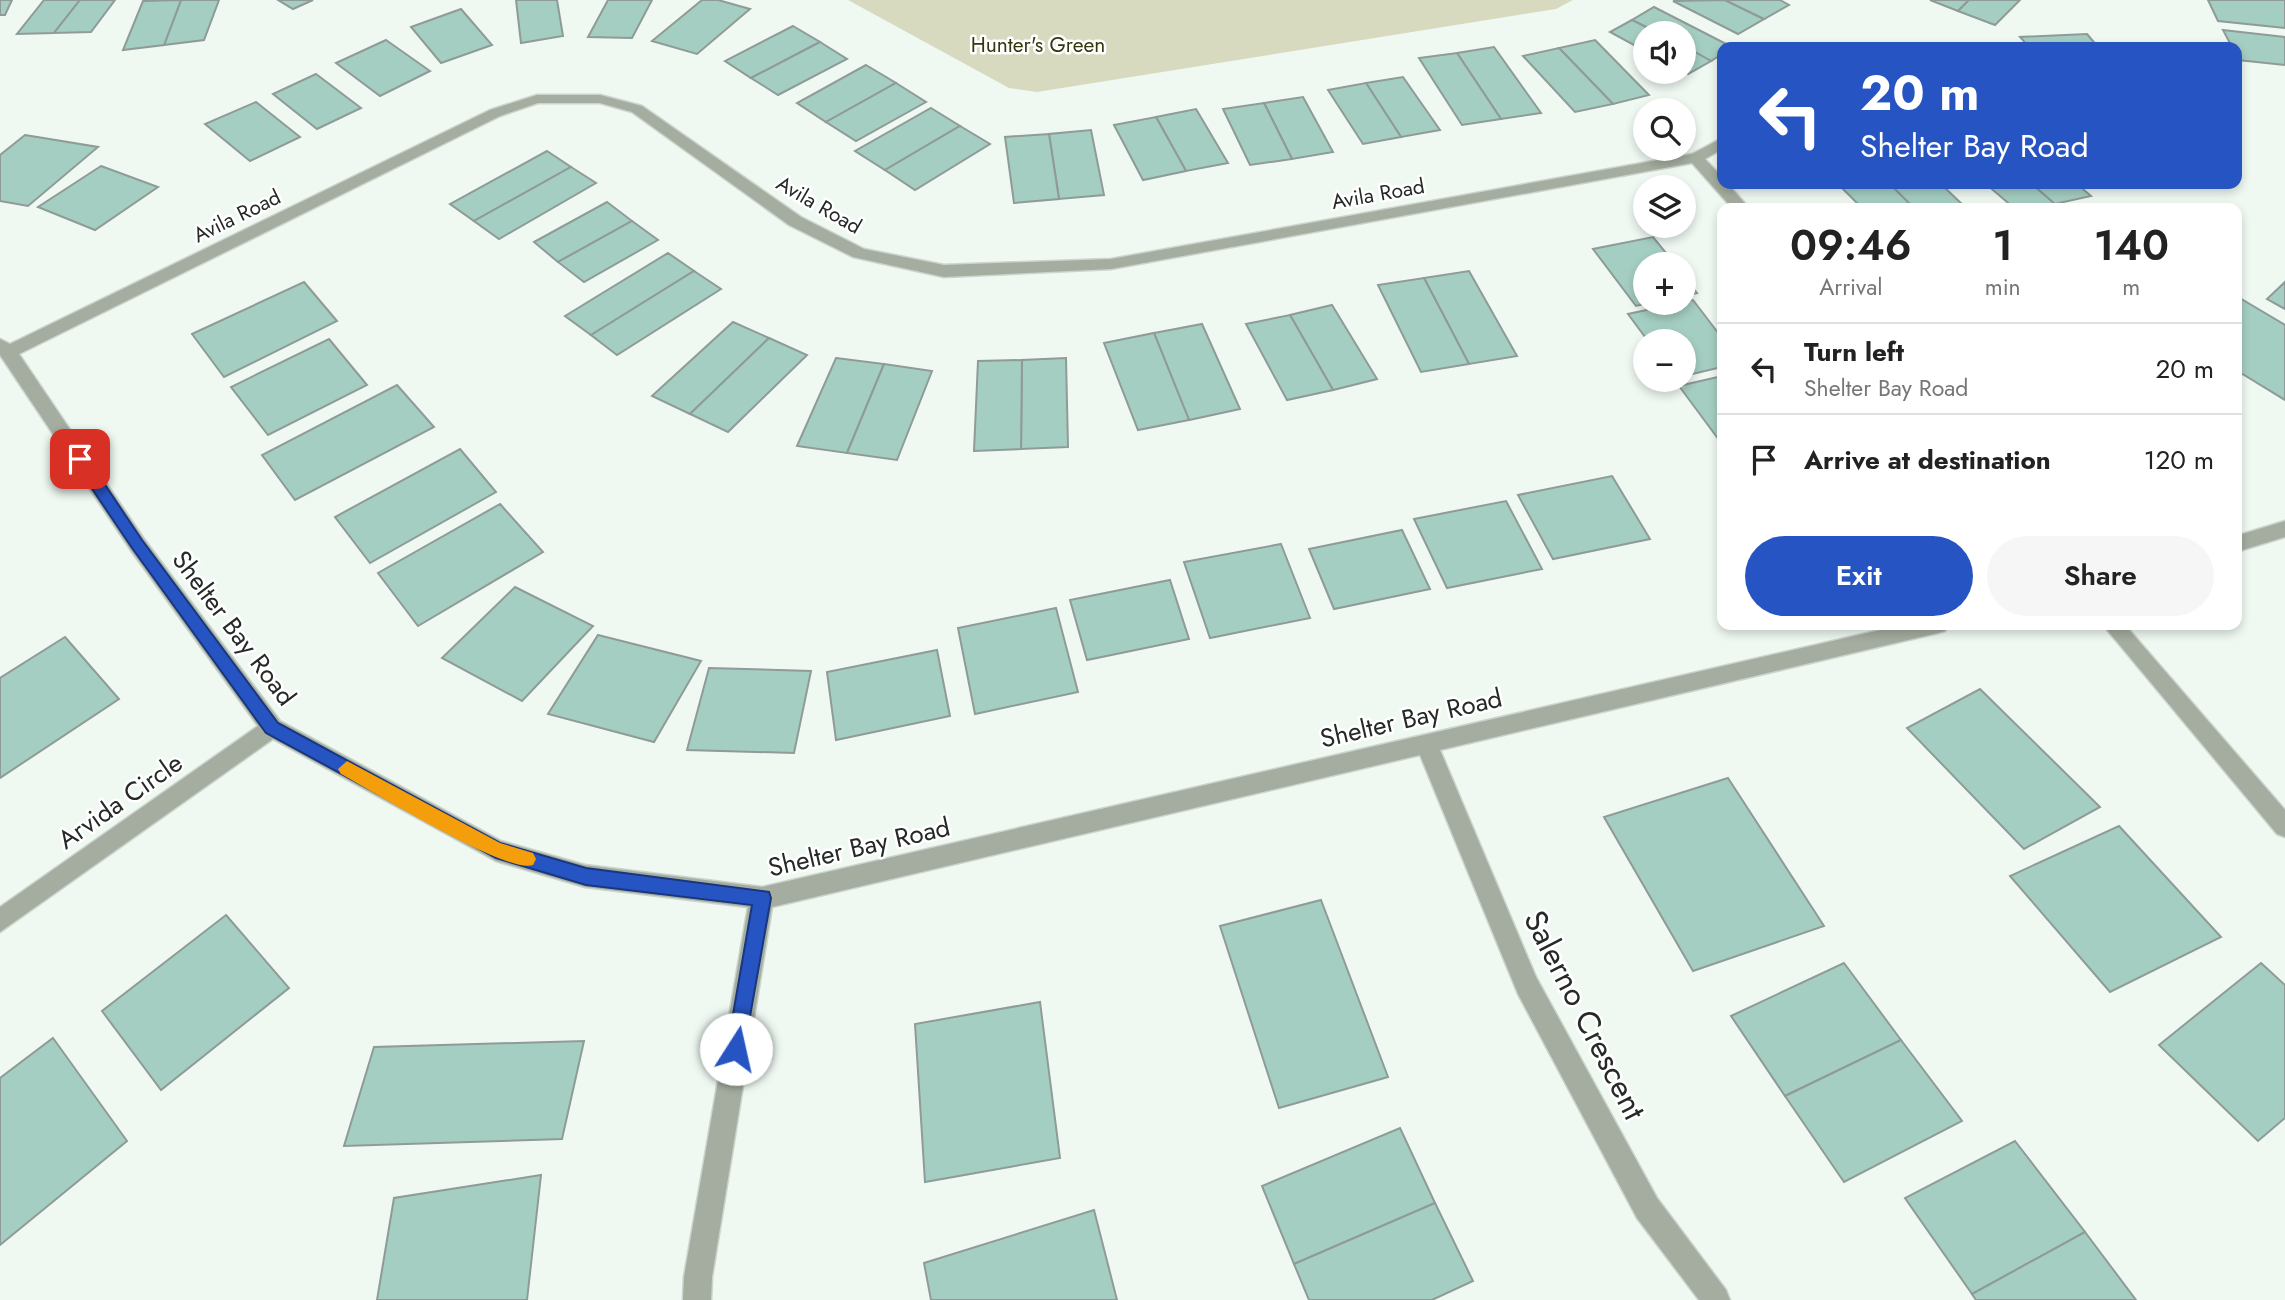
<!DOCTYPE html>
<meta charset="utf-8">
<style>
:root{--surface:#fff;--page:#f6f6f6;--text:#222;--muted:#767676;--line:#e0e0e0;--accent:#2654c2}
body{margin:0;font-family:Jost,sans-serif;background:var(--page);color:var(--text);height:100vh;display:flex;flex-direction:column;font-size:26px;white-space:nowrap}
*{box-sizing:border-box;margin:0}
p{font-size:23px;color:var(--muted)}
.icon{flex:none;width:38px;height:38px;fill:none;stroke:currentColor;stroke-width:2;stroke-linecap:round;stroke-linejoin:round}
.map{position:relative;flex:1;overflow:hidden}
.sheet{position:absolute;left:1717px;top:203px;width:525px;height:427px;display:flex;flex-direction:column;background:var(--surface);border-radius:14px;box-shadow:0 4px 10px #0003}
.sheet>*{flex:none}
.top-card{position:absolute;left:1717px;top:42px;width:525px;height:147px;border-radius:14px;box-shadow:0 4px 10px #0003;background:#2654c2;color:#fff;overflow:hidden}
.buttons{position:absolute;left:1633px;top:21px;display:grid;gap:14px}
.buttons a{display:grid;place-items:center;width:63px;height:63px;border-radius:50%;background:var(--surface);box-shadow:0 4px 10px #0003;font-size:35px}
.pin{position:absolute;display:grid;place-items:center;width:60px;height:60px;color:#fff;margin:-30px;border-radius:14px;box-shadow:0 4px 10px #0006}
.me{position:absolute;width:77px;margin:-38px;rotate:10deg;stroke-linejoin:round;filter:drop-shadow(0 0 5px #0008)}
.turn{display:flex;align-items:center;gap:24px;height:147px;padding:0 28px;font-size:32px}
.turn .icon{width:91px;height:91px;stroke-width:2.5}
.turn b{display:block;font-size:49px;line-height:60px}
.eta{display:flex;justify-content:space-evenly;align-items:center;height:119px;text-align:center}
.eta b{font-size:42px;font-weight:600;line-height:49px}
.primary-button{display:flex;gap:14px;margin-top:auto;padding:14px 28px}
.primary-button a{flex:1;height:80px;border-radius:42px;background:var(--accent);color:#fff;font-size:28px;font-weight:600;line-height:80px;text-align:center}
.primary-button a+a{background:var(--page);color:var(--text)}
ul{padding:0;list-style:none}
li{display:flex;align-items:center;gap:21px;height:91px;padding:0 28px;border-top:2px solid var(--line)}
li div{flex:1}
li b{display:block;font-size:26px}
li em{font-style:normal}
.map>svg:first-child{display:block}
</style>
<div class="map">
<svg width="2285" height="1300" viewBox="0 0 2285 1300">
<rect width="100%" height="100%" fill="#eff9f2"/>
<polygon fill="#d8dabf" points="848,0 1573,0 1556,9 1037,92 1009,88"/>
<g fill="#a5cec2" stroke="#8f9b98" stroke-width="2">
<polygon points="0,0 12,0 5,15 0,15"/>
<polygon points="44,0 80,0 54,33 17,34"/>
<polygon points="80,0 115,0 91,32 54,33"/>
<polygon points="181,0 219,0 204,40 164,45"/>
<polygon points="181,0 164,45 123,50 143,1"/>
<polygon points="278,0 313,0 293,9"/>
<polygon points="516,0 557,0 563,36 521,43"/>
<polygon points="608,0 652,0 632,38 588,37"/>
<polygon points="702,0 718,0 750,9 697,54 652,41"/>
<polygon points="1725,0 1764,19 1738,34 1673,1"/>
<polygon points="1725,0 1780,0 1789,5 1764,19"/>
<polygon points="1930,0 1969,0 1958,11"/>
<polygon points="1969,0 2020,0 1995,25 1958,11"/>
<polygon points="2208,0 2285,0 2285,28 2218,21"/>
<polygon points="1654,7 1732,47 1722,47 1722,54 1711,61 1684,46 1684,33 1658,33 1632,20"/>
<polygon points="461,9 492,45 441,63 411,27"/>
<polygon points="1632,20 1658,33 1645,33 1645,51 1610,32"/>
<polygon points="793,26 820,42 751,78 725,61"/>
<polygon points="2223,30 2285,37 2285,65 2238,60 2236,47 2232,47"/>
<polygon points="2087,34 2098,47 2029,47 2020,37"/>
<polygon points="386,40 430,71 380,96 336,63"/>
<polygon points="1595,40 1649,95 1613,104 1559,48"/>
<polygon points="820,42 847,59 778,95 751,78"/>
<polygon points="1684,46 1711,61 1688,74 1684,72"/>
<polygon points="1494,47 1541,113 1501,119 1457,53"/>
<polygon points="1559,48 1613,104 1575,112 1523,56"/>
<polygon points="1457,53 1501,119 1462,125 1419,58"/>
<polygon points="866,65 896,83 826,122 797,103"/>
<polygon points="316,74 361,108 317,129 273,94"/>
<polygon points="1403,77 1440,130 1401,137 1366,83"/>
<polygon points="896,83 926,102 856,141 826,122"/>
<polygon points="1366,83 1401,137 1363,144 1328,90"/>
<polygon points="1303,97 1333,152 1292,159 1264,103"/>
<polygon points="256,102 300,137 250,161 205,124"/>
<polygon points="1264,103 1292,159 1250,165 1223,109"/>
<polygon points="931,108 960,126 885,170 855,151"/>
<polygon points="1196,109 1228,163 1186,171 1156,117"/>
<polygon points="1156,117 1186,171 1143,180 1114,125"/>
<polygon points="960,126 990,144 915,190 885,170"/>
<polygon points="1091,130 1104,195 1059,199 1049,134"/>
<polygon points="1049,134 1059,199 1014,203 1005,137"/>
<polygon points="25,135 98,147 28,206 0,201 0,155"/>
<polygon points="547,151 571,167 474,221 450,204"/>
<polygon points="101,166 158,187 95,230 38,207"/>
<polygon points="571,167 596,183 499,239 474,221"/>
<polygon points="1855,184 1890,184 1914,208 1862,208 1841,187"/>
<polygon points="1890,184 1941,184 1966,208 1914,208"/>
<polygon points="1986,184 2032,184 2055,204 2014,208"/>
<polygon points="2032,184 2077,184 2091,196 2055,204"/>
<polygon points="607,202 632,221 558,262 534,242"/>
<polygon points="632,221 658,240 584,282 558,262"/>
<polygon points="1653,237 1675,264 1645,264 1645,303 1649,303 1636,306 1593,249"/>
<polygon points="668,253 694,271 591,335 565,316"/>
<polygon points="694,271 721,289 617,355 591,335"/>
<polygon points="1469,271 1517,356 1469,364 1424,278"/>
<polygon points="1684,276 1697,293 1684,296"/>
<polygon points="1424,278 1469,364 1421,372 1378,285"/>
<polygon points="304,282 337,321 224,377 192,334"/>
<polygon points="2285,282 2285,309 2267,299"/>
<polygon points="2238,297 2285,325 2285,400 2236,370"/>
<polygon points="1693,300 1722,338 1722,367 1684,376 1684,341 1648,341 1628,314"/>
<polygon points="1332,305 1377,379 1333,390 1290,315"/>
<polygon points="1290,315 1333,390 1287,400 1246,324"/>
<polygon points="733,322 769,338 690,414 652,396"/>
<polygon points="1202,324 1240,409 1189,420 1154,333"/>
<polygon points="1154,333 1189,420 1138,430 1104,343"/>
<polygon points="769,338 807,355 728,432 690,414"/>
<polygon points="329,339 367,385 268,435 231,387"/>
<polygon points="836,358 884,364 847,453 797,446"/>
<polygon points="1066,358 1068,447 1021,449 1022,360"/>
<polygon points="1022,360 1021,449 974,451 978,361"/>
<polygon points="884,364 932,371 897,460 847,453"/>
<polygon points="1722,376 1722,444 1679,386"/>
<polygon points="397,385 434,427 295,500 262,455"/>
<polygon points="460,449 496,492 370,563 335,517"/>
<polygon points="1612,476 1650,539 1553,559 1518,495"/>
<polygon points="1506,501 1542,569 1447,588 1414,519"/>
<polygon points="500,504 543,552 418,626 378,573"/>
<polygon points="1402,530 1430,589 1334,609 1309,549"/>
<polygon points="1281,544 1310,618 1210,638 1184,562"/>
<polygon points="1170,580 1189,639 1087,660 1070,600"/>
<polygon points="515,587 593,626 522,701 442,658"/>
<polygon points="1056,608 1078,692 975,714 958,628"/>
<polygon points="598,635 701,661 654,742 548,714"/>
<polygon points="65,637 119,699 0,778 0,678"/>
<polygon points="937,650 950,716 836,740 827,672"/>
<polygon points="709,668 811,671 794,753 687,750"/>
<polygon points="1980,689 2100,807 2024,849 1907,728"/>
<polygon points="1728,778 1824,926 1693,971 1604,817"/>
<polygon points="2119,826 2221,937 2110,992 2010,876"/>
<polygon points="1321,900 1388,1077 1279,1108 1220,926"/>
<polygon points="226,915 289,988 161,1090 102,1011"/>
<polygon points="1844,963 1901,1040 1785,1096 1731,1016"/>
<polygon points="2261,963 2285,985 2285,1118 2258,1141 2159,1045"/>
<polygon points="1040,1002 1060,1158 925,1182 915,1024"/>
<polygon points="53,1038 127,1141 0,1245 0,1078"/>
<polygon points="1901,1040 1962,1121 1844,1182 1785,1096"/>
<polygon points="584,1041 562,1139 344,1146 374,1047"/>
<polygon points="1400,1128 1435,1203 1294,1264 1262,1186"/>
<polygon points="2015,1141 2085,1232 1972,1294 1905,1198"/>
<polygon points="541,1175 527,1300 377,1300 394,1198"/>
<polygon points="1435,1203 1473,1281 1432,1300 1309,1300 1294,1264"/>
<polygon points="1094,1210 1117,1300 931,1300 924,1263"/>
<polygon points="2085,1232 2136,1300 1976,1300 1972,1294"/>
</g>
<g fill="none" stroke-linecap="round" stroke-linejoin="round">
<g stroke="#cbd4cd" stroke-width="3">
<g id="minor">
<polygon points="537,95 600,95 642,106 801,217 864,249 944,265 1111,259 1692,154 1722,138 1722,149 1705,159 1722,177 1722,184 1728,184 1749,208 1732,208 1692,163 1111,269 944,277 853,257 789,225 632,112 600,103 538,103 500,116 19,354 144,539 280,721 501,841 585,865 762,887 1902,625 1948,625 1945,631 1938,633 1440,750 1536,977 1657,1198 1726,1290 1730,1300 1699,1300 1637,1218 1518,994 1420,755 772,907 712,1277 711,1300 683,1300 684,1277 748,907 585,887 496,861 273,739 0,932 0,907 258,726 130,549 0,355 0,339 10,344 490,110"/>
<polygon points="2285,521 2285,537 2236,552 2236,536"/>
<polygon points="2103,625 2125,625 2285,810 2285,837 2277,834"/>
</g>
</g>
<use href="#minor" fill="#a5ada0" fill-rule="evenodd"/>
</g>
<polygon fill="#2654c2" stroke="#19377e" stroke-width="2" points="80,454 85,455 142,540 278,723 500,843 586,868 769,892 771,898 743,1056 736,1059 730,1056 727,1049 752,905 586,885 496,858 266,733 132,548 72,459"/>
<path fill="#f59e0b" d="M347 761 500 843 533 853 536 859 533 865C508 875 371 790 341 774L338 769Z"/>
<g text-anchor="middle" stroke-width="5" stroke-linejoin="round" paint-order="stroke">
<g font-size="21" fill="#35370d" stroke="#fff">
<text x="1038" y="52">Hunter's Green</text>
</g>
<g font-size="21" fill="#262927" stroke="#fff">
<text transform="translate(1378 194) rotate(-10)" y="7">Avila Road</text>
<text transform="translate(819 205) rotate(30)" y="7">Avila Road</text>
<text transform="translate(237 216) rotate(-26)" y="7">Avila Road</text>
</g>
<g font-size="26" fill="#262927" stroke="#fff">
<text transform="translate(234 628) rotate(53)" y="9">Shelter Bay Road</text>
<text transform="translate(1411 718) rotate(-13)" y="9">Shelter Bay Road</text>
<text transform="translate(120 801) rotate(-35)" y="9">Arvida Circle</text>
<text transform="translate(859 847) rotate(-13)" y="9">Shelter Bay Road</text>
</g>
<g font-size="32" fill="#262927" stroke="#fff">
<text transform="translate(1585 1015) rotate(63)" y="11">Salerno Crescent</text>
</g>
</g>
</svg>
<div class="buttons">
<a><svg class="icon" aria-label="sound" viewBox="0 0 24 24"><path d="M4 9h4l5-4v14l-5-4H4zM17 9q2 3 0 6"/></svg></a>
<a><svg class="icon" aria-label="search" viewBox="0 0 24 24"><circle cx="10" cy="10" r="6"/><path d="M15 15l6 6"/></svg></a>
<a><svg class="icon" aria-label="layers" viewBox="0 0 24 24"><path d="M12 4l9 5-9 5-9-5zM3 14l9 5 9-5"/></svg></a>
<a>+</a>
<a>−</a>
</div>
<div class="pin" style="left:80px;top:459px;background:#d93025"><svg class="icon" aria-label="arrive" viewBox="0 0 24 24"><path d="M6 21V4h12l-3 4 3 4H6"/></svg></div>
<svg class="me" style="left:736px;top:1049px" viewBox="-20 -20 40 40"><circle r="19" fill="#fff"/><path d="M0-13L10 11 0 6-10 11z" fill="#2654c2"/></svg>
<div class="top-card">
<div class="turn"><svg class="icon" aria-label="left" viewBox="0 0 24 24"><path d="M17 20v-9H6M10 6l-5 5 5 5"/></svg><div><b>20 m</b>Shelter Bay Road</div></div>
</div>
<section class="sheet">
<div class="eta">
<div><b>09:46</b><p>Arrival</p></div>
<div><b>1</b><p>min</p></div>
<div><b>140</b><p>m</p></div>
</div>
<ul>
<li><svg class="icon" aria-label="left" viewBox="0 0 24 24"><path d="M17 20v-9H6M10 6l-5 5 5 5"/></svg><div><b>Turn left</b><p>Shelter Bay Road</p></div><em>20 m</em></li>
<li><svg class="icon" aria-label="arrive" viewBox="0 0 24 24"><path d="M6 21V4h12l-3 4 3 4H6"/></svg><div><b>Arrive at destination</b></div><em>120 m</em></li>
</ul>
<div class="primary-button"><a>Exit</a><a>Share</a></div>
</section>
</div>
